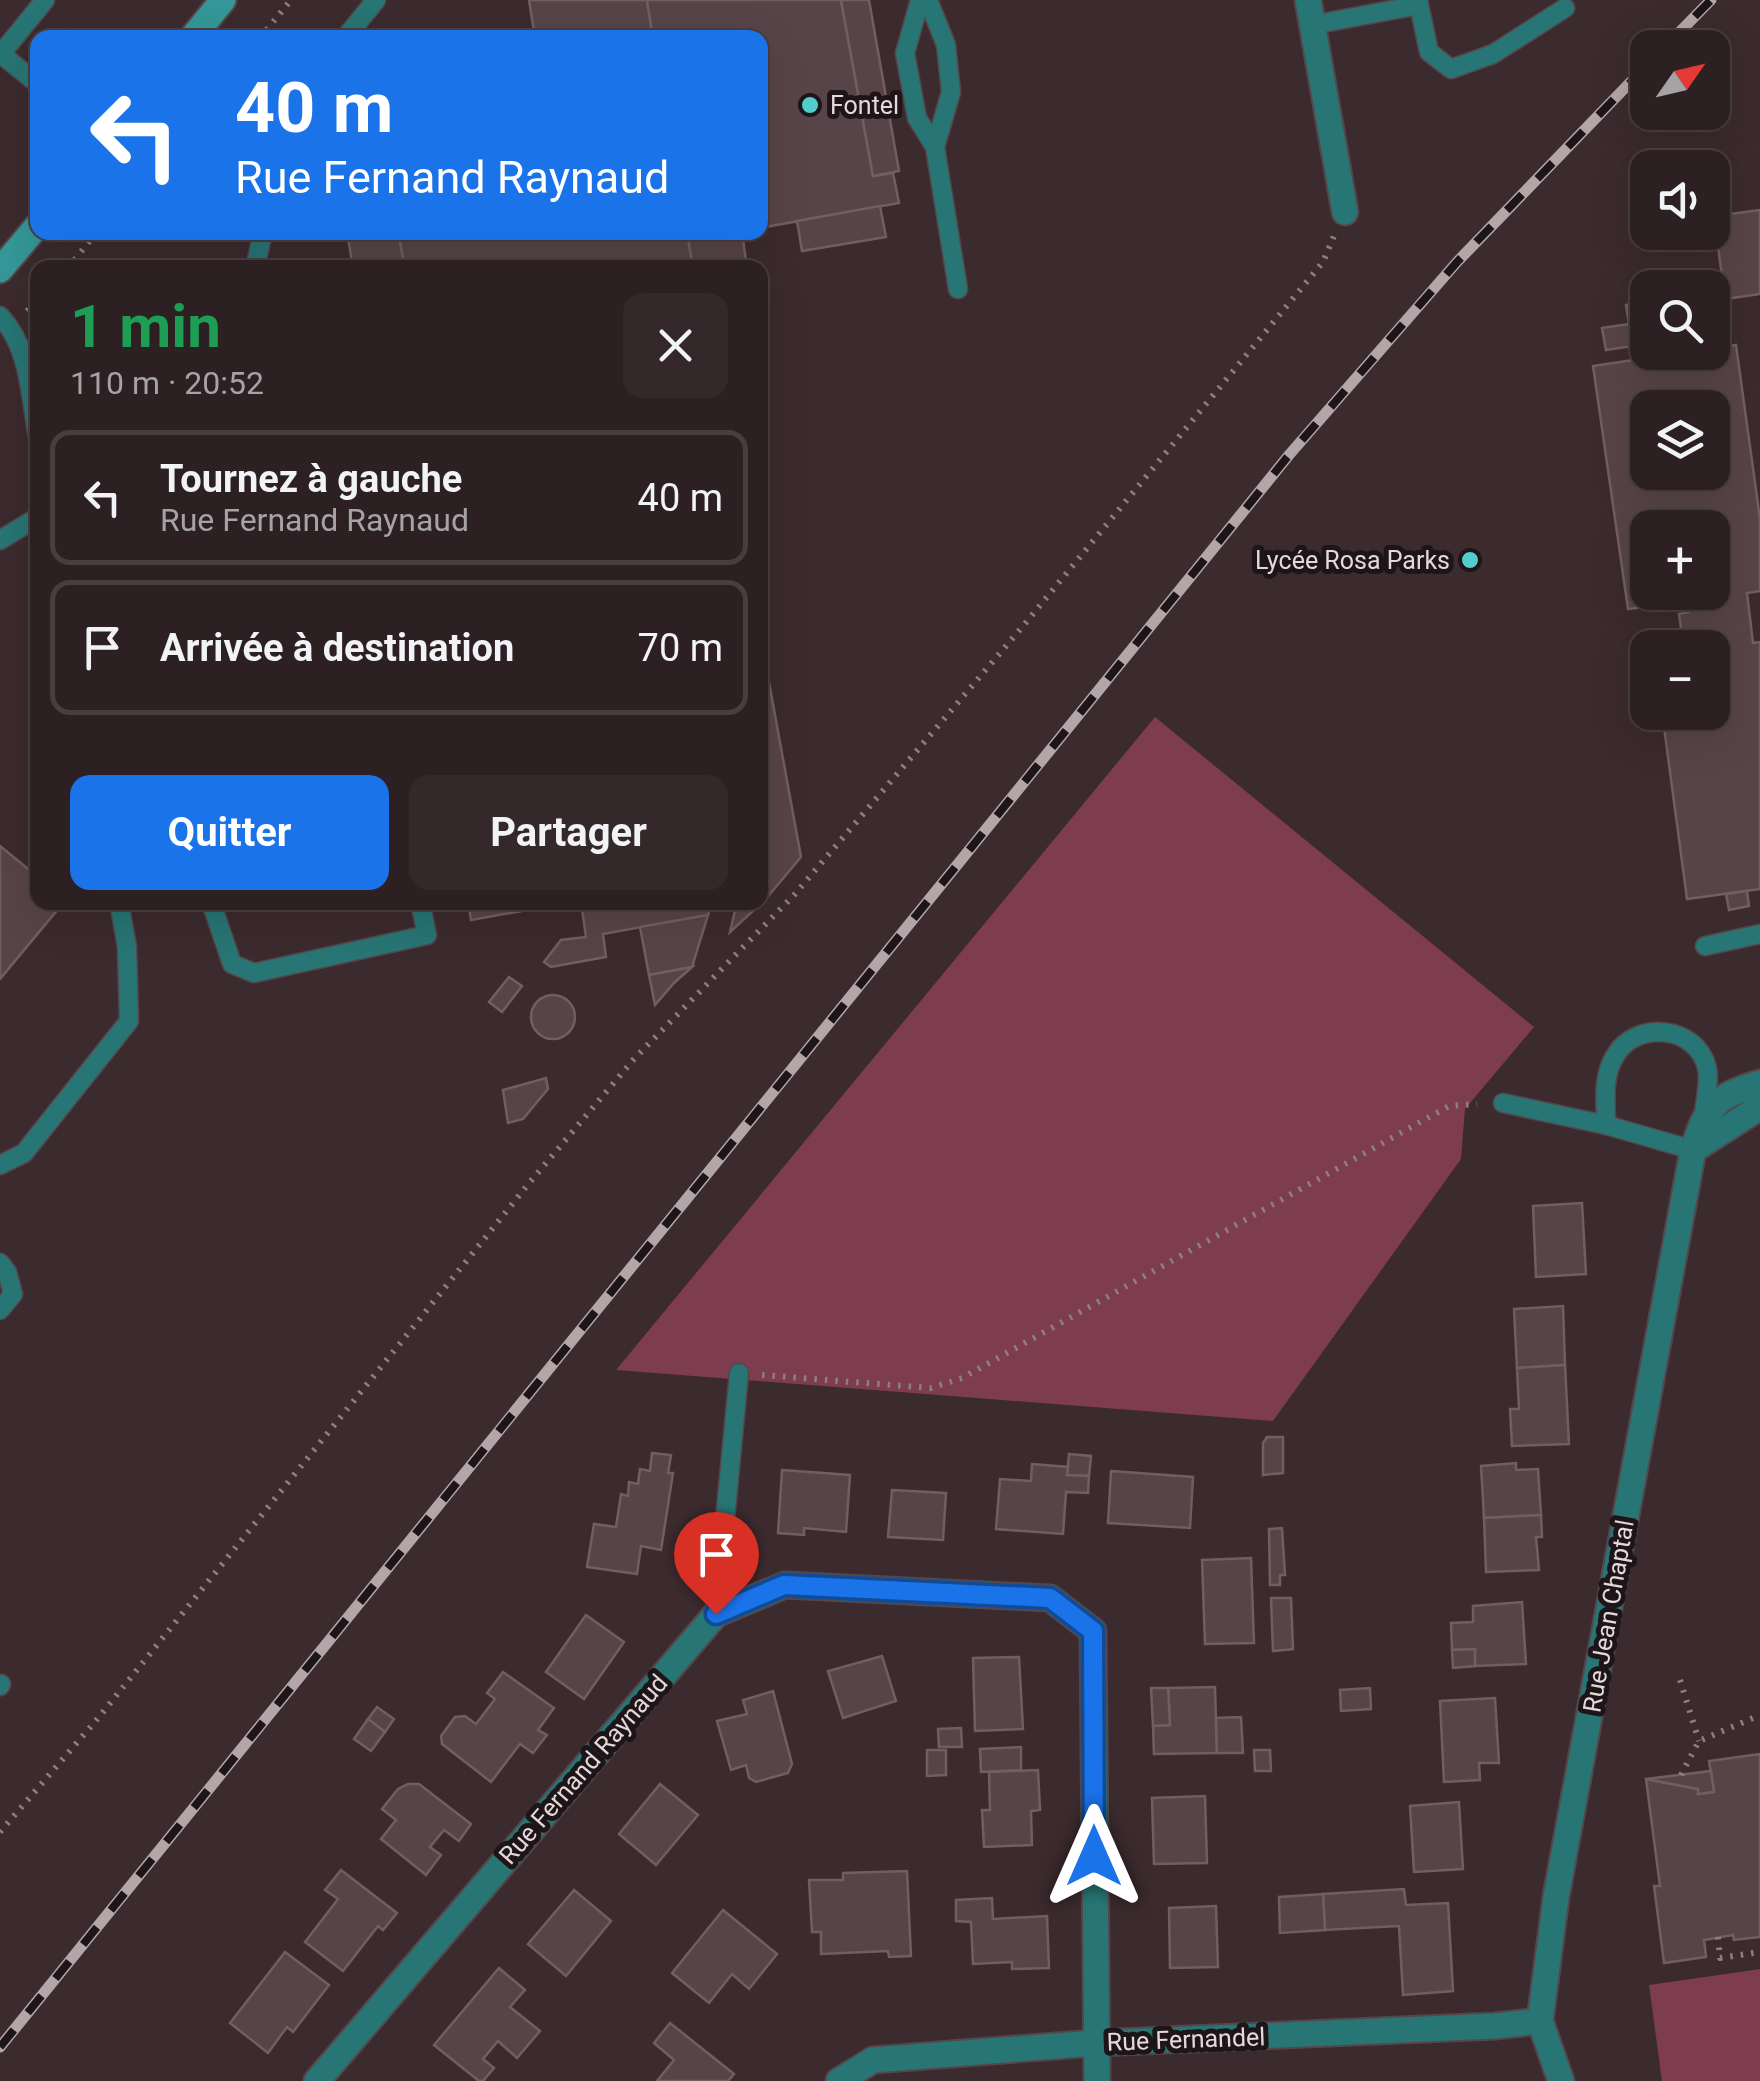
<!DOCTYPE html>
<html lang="fr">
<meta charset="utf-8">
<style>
:root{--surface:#2c2022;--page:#34282a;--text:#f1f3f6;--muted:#a6a3a5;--line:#483e40;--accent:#1a73e8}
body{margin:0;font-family:Roboto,sans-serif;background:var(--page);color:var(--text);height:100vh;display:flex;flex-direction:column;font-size:38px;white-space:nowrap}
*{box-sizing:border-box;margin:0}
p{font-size:32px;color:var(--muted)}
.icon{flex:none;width:55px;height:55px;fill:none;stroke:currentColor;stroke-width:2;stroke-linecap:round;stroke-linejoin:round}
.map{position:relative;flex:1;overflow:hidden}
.panel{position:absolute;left:30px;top:260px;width:738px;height:650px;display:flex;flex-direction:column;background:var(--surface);border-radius:20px;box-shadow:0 10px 40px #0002,0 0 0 2px var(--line)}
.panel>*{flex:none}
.banner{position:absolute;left:30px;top:30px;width:738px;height:210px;border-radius:20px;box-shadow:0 10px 40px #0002,0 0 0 2px var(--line);background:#1a73e8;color:#fff;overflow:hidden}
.needle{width:65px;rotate:56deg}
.buttons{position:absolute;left:1630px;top:30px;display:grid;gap:20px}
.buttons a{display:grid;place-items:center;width:100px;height:100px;border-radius:20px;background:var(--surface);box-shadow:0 10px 40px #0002,0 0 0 2px var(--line);font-size:50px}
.pin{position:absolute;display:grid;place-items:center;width:85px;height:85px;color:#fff;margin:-102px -42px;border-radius:50% 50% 50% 0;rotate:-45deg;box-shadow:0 0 10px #0007}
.pin .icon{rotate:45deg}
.me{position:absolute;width:110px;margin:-55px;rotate:0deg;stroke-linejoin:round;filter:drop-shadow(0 0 8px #0008)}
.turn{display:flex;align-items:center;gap:35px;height:210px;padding:0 40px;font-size:45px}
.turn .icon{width:130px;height:130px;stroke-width:2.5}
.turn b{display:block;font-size:70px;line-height:85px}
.round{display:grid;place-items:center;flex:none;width:105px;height:105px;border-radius:20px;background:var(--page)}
.summary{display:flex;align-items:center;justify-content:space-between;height:170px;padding:0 40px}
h1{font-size:60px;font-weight:700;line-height:75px;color:#1e9e55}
.primary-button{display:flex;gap:20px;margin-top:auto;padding:20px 40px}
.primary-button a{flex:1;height:115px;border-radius:20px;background:var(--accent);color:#fff;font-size:40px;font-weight:700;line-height:115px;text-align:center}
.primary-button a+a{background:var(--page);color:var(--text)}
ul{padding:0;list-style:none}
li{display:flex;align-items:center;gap:30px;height:135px;margin:0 20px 15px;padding:0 20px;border:5px solid var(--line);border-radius:20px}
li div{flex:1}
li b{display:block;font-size:38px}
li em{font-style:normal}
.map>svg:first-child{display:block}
</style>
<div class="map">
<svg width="1760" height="2081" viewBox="0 0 1760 2081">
<rect width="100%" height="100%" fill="#3b2a2e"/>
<g fill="#7d3c4f">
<polygon points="1155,717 1534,1027 1465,1109 1461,1159 1273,1421 616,1370"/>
<polygon points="1760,1969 1760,2081 1662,2081 1649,1985"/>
</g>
<g fill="#574448" stroke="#725e62" stroke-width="2.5" fill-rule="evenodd">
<polygon points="529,0 647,0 653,38 535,38"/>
<polygon points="647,0 841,0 873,176 893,173 899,203 760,228 760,38 653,38"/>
<polygon points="841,0 869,0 899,171 873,176"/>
<polygon points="880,206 886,237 802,251 797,221"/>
<polygon points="1760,210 1760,294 1725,299 1714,216"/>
<polygon points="347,232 398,232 405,268 353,268"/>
<polygon points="398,232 687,232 693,268 405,268"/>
<polygon points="687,232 742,232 747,268 693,268"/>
<polygon points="1648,301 1648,336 1638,337 1637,332 1631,333 1633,346 1606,350 1602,328 1629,324 1626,305"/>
<path d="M1736 345 1760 519V591L1747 593 1753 643 1760 642V889L1687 899 1662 712H1712V648H1694L1693 642 1683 643 1679 614 1689 612 1688 601 1628 609 1593 366 1686 352H1712V349ZM1648 408H1712V472H1648ZM1648 528H1712V592H1648Z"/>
<polygon points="760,633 801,857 765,900 730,932 737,902 760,902"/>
<polygon points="0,846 38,877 38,902 64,902 0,979"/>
<polygon points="1747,891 1749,906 1729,910 1726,894"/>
<polygon points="468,902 572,902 471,920"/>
<polygon points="581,902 712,902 708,915 603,934 606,957 551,967 544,962 561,940 586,937"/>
<polygon points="708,915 692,967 649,975 640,927"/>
<polygon points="692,967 674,983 655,1005 649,975"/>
<polygon points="509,977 522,986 502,1012 489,1002"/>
<circle cx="553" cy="1017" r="22"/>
<polygon points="546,1078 548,1089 523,1119 508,1123 503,1090"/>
<polygon points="1582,1203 1586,1274 1536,1277 1533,1206"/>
<polygon points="1563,1306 1565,1365 1517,1368 1514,1309"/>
<polygon points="1565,1365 1569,1444 1512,1446 1510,1409 1519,1409 1517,1368"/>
<polygon points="1267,1437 1283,1437 1283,1473 1263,1475 1263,1443"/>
<polygon points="652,1453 671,1455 668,1473 673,1473 661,1550 641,1546 637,1574 587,1567 594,1524 616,1527 621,1494 628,1496 629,1482 638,1484 640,1469 650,1471"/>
<polygon points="1069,1454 1091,1456 1089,1476 1067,1475"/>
<polygon points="1516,1463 1516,1470 1538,1469 1541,1515 1484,1518 1481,1466"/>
<polygon points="1032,1464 1068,1467 1067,1475 1089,1476 1088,1493 1066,1492 1063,1534 996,1529 1000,1479 1031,1481"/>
<polygon points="782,1470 850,1475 846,1532 804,1528 804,1535 778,1533"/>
<polygon points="1111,1471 1193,1477 1190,1528 1108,1523"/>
<polygon points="892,1490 946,1493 943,1540 888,1537"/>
<polygon points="1541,1515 1542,1537 1536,1537 1539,1570 1486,1572 1484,1518"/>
<polygon points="1282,1528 1285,1575 1280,1575 1280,1585 1270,1585 1269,1529"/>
<polygon points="1251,1558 1254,1643 1205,1644 1202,1560"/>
<polygon points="1271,1598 1291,1598 1293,1649 1273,1651"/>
<polygon points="1522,1602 1526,1664 1475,1666 1475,1649 1452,1650 1451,1623 1473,1622 1473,1606"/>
<polygon points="586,1615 624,1642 584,1699 546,1672"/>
<polygon points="1475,1649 1475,1666 1453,1668 1452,1650"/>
<polygon points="882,1656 896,1701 843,1718 828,1671"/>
<polygon points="1019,1657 1023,1729 975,1731 973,1658"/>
<polygon points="503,1672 554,1708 538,1730 547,1735 533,1753 520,1744 491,1782 442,1744 441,1736 455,1717 465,1716 476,1724 495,1699 487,1693"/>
<polygon points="1215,1687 1217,1753 1154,1754 1153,1726 1170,1725 1168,1688"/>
<polygon points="1151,1688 1168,1688 1170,1725 1153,1726"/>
<polygon points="1370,1688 1371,1709 1341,1711 1340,1690"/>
<polygon points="773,1691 792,1764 788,1773 756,1782 749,1778 746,1765 731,1770 717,1721 747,1714 743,1700"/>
<polygon points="1495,1698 1499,1763 1479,1763 1480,1780 1444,1782 1440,1701"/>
<polygon points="377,1707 394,1719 385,1732 368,1719"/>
<polygon points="1241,1717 1243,1753 1217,1753 1216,1718"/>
<polygon points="368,1719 385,1732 371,1751 354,1739"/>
<polygon points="961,1728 962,1747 939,1747 938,1729"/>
<polygon points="1021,1747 1021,1770 981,1772 980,1749"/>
<polygon points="927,1750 946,1750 946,1775 927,1776"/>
<polygon points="1254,1750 1270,1750 1271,1771 1255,1771"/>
<polygon points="1760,1754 1760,1937 1734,1940 1733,1935 1704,1940 1706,1957 1664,1963 1654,1886 1660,1886 1646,1779 1698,1789 1698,1794 1714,1792 1709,1761"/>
<polygon points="1038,1770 1040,1810 1031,1811 1032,1845 984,1847 982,1810 990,1810 989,1772"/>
<polygon points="1711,1771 1714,1792 1698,1794 1698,1789 1646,1779"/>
<polygon points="408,1784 419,1784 471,1824 459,1841 444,1830 430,1847 441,1855 426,1875 381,1839 396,1820 382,1809 398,1789"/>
<polygon points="660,1784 698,1815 656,1865 619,1834"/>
<polygon points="1205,1796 1207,1863 1154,1864 1152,1798"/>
<polygon points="1459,1802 1463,1869 1414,1872 1410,1806"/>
<polygon points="341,1870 397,1913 383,1930 378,1926 343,1971 305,1942 338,1899 325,1890"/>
<polygon points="907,1871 911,1956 889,1957 888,1951 821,1954 821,1932 812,1932 809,1880 843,1880 843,1873"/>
<polygon points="1404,1889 1406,1905 1448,1903 1453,1991 1403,1995 1399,1926 1325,1930 1323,1894"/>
<polygon points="574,1890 611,1921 566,1976 528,1944"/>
<polygon points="1323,1894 1325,1930 1280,1933 1279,1897"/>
<polygon points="992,1898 993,1919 1047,1916 1049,1968 1012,1969 1012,1962 973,1964 971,1922 956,1921 956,1900"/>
<polygon points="1216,1906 1218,1967 1170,1968 1169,1908"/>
<polygon points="723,1910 777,1954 749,1989 732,1974 709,2003 672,1973"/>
<polygon points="285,1952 329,1985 293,2032 287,2027 268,2053 230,2023"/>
<polygon points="499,1968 525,1990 510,2007 540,2031 517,2058 498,2041 483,2059 494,2068 483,2081 479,2081 434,2045"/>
<polygon points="670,2023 734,2074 728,2081 657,2081 674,2060 654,2043"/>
</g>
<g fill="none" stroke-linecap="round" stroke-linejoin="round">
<g stroke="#56464a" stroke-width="21">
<g id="service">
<polyline points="920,0 905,53 917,118 935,147 958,289"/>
<polyline points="928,0 946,45 951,92 935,147"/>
<polyline points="1418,0 1429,52 1451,69 1493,54 1565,8"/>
<polyline points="1312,25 1419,5"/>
<polyline points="345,38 376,0"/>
<polyline points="1,54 38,84"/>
<polyline points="0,55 45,0"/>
<polyline points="255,268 263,232"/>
<path d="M0 316C30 347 30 396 38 437"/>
<polyline points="0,540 38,517"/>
<polyline points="211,902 232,964 254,973 427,935 420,902"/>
<polyline points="1705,946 1760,934"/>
<polyline points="1503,1103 1606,1125 1693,1150"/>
<path d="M1606 1125C1606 1101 1602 1077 1615 1056 1635 1020 1697 1025 1707 1068 1710 1081 1705 1101 1704 1115"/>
<polyline points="0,1165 24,1153 129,1021 127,947 119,902"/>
<polyline points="0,1263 7,1272 13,1294 0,1310"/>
<polyline points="716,1614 739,1373"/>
<polyline points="0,1686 1,1684"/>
</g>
</g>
<g stroke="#56464a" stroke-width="29">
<g id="minor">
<polyline points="1308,0 1345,212"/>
<polyline points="1693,1150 1760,1107"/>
<polyline points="317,2081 716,1614 785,1585 1050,1598 1093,1631 1097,2081"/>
<polyline points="839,2081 873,2060 1095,2043 1495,2026 1540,2021"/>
<path d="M1561 2081 1540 2021 1556 1897 1693 1150C1706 1108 1715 1096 1760 1083"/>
</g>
</g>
<g stroke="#56464a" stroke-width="29">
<g id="secondary">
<polyline points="192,38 223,0"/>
<polyline points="0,270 38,225"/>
</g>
</g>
<g stroke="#8d7e82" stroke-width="6" stroke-dasharray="2.5 8" stroke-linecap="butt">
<polyline points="260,38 291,0"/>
<polyline points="68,268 97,232"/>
<polyline points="27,311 38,299"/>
<polyline points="762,1375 931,1388 962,1378 1449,1106 1477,1104"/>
<polyline points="1680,1680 1699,1741"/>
<polyline points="1681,1775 1699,1741 1760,1715"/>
<polyline points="0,1832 99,1717 530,1182 634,1059 795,894 1023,626 1323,262 1334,236"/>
<polyline points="1718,1937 1720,1958 1760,1952"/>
</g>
<use href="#service" stroke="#277574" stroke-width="18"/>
<use href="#minor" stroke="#277574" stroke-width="25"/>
<use href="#secondary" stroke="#359797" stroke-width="25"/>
<g stroke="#b3a6a9" stroke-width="11">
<g id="rail">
<polyline points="1664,48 1711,0"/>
<polyline points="0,2047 1289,455 1457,262 1648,64"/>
</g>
</g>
<use href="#rail" stroke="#1d1517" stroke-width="8" stroke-dasharray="22" stroke-linecap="butt"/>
</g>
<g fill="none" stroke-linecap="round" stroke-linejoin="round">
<g stroke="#114b97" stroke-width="25">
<polyline id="route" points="716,1614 784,1585 1050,1598 1093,1631 1094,1856"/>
</g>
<use href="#route" stroke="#1a73e8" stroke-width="18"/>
</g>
<g fill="#52cdcc" stroke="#1d1517" stroke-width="4">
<circle cx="810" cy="105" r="10"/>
<circle cx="1470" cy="560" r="10"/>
</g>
<g text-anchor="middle" stroke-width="10" stroke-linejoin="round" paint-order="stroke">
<g font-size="25" fill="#e4d8db" stroke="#1d1517" text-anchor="start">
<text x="830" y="114">Fontel</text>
<text x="1450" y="569" text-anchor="end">Lycée Rosa Parks</text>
</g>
<g font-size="25" fill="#e4d8db" stroke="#1d1517">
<text transform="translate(1608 1616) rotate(-80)" y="9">Rue Jean Chaptal</text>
<text transform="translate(583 1769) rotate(-49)" y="9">Rue Fernand Raynaud</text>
<text transform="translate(1186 2039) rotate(-2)" y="9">Rue Fernandel</text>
</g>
</g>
</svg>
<div class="buttons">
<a><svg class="needle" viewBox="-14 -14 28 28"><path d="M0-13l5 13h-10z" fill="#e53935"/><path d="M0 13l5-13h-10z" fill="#a6a3a5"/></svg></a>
<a><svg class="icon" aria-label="sound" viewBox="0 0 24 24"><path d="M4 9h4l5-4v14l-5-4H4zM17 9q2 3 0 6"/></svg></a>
<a><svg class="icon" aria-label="search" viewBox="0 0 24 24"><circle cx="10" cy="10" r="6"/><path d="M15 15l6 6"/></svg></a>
<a><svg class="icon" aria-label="layers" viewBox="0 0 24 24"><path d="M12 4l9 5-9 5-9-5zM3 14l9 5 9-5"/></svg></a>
<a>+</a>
<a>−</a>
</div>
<div class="pin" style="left:716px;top:1614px;background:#d93025"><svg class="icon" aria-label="arrive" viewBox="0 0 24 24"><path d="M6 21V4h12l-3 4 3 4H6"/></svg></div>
<svg class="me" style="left:1094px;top:1856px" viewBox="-20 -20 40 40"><path d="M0-17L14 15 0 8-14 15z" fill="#1a73e8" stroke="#fff" stroke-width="4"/></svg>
<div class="banner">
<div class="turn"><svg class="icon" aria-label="left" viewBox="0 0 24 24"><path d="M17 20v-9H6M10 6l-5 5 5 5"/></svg><div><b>40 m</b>Rue Fernand Raynaud</div></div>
</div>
<section class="panel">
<div class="summary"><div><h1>1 min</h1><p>110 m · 20:52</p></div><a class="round"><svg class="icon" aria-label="close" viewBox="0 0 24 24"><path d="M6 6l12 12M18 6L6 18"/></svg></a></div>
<ul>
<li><svg class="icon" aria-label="left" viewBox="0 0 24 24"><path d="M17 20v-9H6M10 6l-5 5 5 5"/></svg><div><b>Tournez à gauche</b><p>Rue Fernand Raynaud</p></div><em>40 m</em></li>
<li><svg class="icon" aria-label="arrive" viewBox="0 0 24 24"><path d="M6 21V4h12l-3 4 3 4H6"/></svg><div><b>Arrivée à destination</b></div><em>70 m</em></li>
</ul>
<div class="primary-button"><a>Quitter</a><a>Partager</a></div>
</section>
</div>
